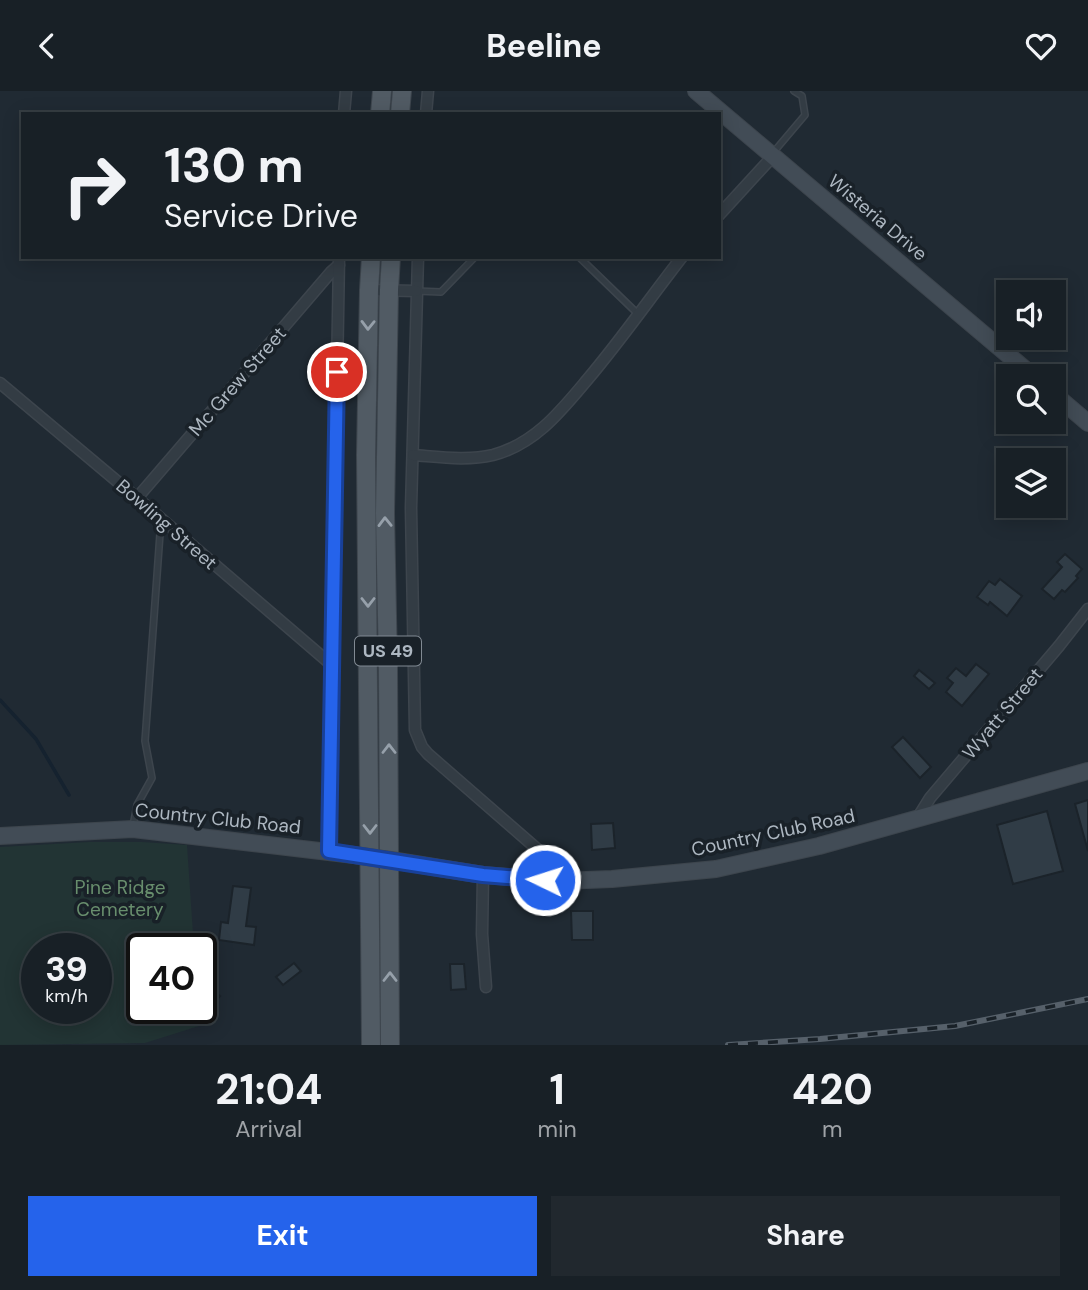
<!DOCTYPE html>
<style>
:root{--surface:#182026;--page:#21282e;--text:#f1f3f6;--muted:#9fa3a7;--line:#363e43;--accent:#2563eb}
body{margin:0;font-family:"DM Sans",sans-serif;background:var(--page);color:var(--text);height:100vh;display:flex;flex-direction:column;font-size:26px;white-space:nowrap}
*{box-sizing:border-box;margin:0}
p{font-size:23px;color:var(--muted)}
.icon{flex:none;width:38px;height:38px;fill:none;stroke:currentColor;stroke-width:2;stroke-linecap:round;stroke-linejoin:round}
.map{position:relative;height:954px;overflow:hidden}
.sheet{display:flex;flex-direction:column;background:var(--surface);flex:1}
.sheet>*{flex:none}
.top-card{position:absolute;left:21px;top:21px;width:700px;height:147px;border-radius:0px;box-shadow:0 4px 18px #0003,0 0 0 2px var(--line);background:#182026;color:var(--text);overflow:hidden}
.tools{position:absolute;left:996px;top:189px;display:grid;gap:14px}
.tools a{display:grid;place-items:center;width:70px;height:70px;border-radius:0px;background:var(--surface);box-shadow:0 4px 18px #0003,0 0 0 2px var(--line);font-size:35px}
.speed{position:absolute;left:21px;top:842px;display:flex;gap:14px;font-size:35px;font-weight:700;text-align:center}
.speed>*{display:grid;place-content:center;width:91px;height:91px;border-radius:50%;background:var(--surface);box-shadow:0 4px 18px #0003,0 0 0 2px var(--line);line-height:1}
.speed small{font-size:18px;font-weight:400}
.speed .limit{border:4px solid #111;border-radius:10px;background:#fff;color:#111}
.pin{position:absolute;display:grid;place-items:center;width:60px;height:60px;color:#fff;margin:-30px;border:4px solid #fff;border-radius:50%;box-shadow:0 2px 7px #0007}
.me{position:absolute;width:77px;margin:-38px;rotate:274deg;stroke-linejoin:round;filter:drop-shadow(0 0 5px #0008)}
.turn{display:flex;align-items:center;gap:24px;height:147px;padding:0 28px;font-size:32px}
.turn .icon{width:91px;height:91px;stroke-width:2.5}
.turn b{display:block;font-size:49px;line-height:60px}
.eta{display:flex;justify-content:space-evenly;align-items:center;height:119px;text-align:center}
.eta b{font-size:42px;font-weight:700;line-height:49px}
.primary-button{display:flex;gap:14px;margin-top:auto;padding:14px 28px}
.primary-button a{flex:1;height:80px;border-radius:0px;background:var(--accent);color:#fff;font-size:28px;font-weight:700;line-height:80px;text-align:center}
.primary-button a+a{background:var(--page);color:var(--text)}
header{display:flex;justify-content:space-between;align-items:center;height:91px;padding:0 28px;background:var(--surface);font-size:32px;font-weight:700}
.map>svg:first-child{display:block}
</style>
<header><svg class="icon" aria-label="back" viewBox="0 0 24 24"><path d="M15 5l-7 7 7 7"/></svg>Beeline<svg class="icon" aria-label="heart" viewBox="0 0 24 24"><path d="M12 20l-8-8c-3-5 5-10 8-4 3-6 11-1 8 4z"/></svg></header>
<div class="map">
<svg width="1088" height="954" viewBox="0 0 1088 954">
<rect width="100%" height="100%" fill="#202a33"/>
<path fill="#223434" fill-rule="evenodd" d="M89 751H142L187 754 194 857 142 858V917H196L199 935 145 952 0 954V756ZM37 858H96V917H37Z"/>
<g fill="none" stroke-linecap="round" stroke-linejoin="round">
<polyline stroke="#15222f" stroke-width="3.5" points="0,609 36,648 69,704"/>
</g>
<g fill="#303c46" stroke="#1b232a" stroke-width="2">
<polygon points="1065,463 1082,478 1076,485 1078,487 1065,501 1062,499 1054,508 1042,498 1062,476 1057,471"/>
<polygon points="1000,488 1022,505 1007,525 990,511 988,514 977,506 989,490 995,494"/>
<polygon points="976,573 989,583 962,615 946,601 953,592 947,587 956,577 966,585"/>
<polygon points="919,579 935,592 929,598 914,585"/>
<polygon points="903,646 931,676 920,687 892,656"/>
<polygon points="1088,709 1088,760 1075,713"/>
<polygon points="1047,720 1063,780 1013,793 997,734"/>
<polygon points="613,732 615,757 592,759 591,733"/>
<polygon points="233,795 251,797 246,835 256,836 254,854 219,849 221,831 228,832"/>
<polygon points="571,820 593,820 593,849 572,849"/>
<polygon points="294,872 301,880 283,894 276,886"/>
<polygon points="450,873 464,873 466,898 451,899"/>
<polygon points="202,890 220,905 213,913 201,903"/>
</g>
<g fill="none" stroke-linecap="round" stroke-linejoin="round">
<g stroke="#3d454d" stroke-width="8">
<g id="lane">
<polyline points="772,63 805,24 802,5 794,0"/>
<polyline points="579,166 639,224"/>
<polyline points="416,200 441,201 475,166"/>
<polyline points="133,735 137,714 152,687 145,650 161,429"/>
</g>
</g>
<g stroke="#3d454d" stroke-width="13">
<g id="street">
<polyline points="344,23 346,0"/>
<polyline points="426,23 428,0"/>
<polyline points="719,124 774,64"/>
<polyline points="418,166 411,417 415,639 422,656 428,663 544,764 561,790"/>
<polyline points="369,199 416,200"/>
<polyline points="0,292 137,407 333,575"/>
<path d="M413 364C440 366 467 370 493 364 535 353 561 320 587 289 621 249 650 207 682 166"/>
<polyline points="137,407 331,181 339,174"/>
<polyline points="917,728 930,707 1059,555 1088,518"/>
<polyline points="329,760 339,166"/>
<polyline points="483,784 482,843 486,896"/>
</g>
</g>
<g stroke="#3d454d" stroke-width="18">
<g id="secondary">
<polyline points="696,0 1033,285"/>
<polyline points="1054,303 1088,332"/>
<polyline points="0,745 133,738 354,764"/>
<polyline points="397,770 483,784 561,790 612,788 716,778 819,755 1088,680"/>
</g>
</g>
<g stroke="#3d454d" stroke-width="20">
<g id="primary">
<polyline points="380,23 382,0"/>
<polyline points="400,23 402,0"/>
<polyline points="371,954 366,364 369,199 371,166"/>
<polyline points="390,954 388,576 385,422 389,199 391,166"/>
</g>
</g>
<use href="#lane" stroke="#333c44" stroke-width="5"/>
<use href="#street" stroke="#333c44" stroke-width="10"/>
<use href="#secondary" stroke="#424c56" stroke-width="16"/>
<use href="#primary" stroke="#515b64" stroke-width="18"/>
<g stroke="#56606a" stroke-width="6">
<polyline id="rail" points="728,954 820,948 955,935 1088,908"/>
</g>
<use href="#rail" stroke="#192128" stroke-width="3.5" stroke-dasharray="10" stroke-linecap="butt"/>
<g stroke="#3d454d" stroke-width="18" stroke-linecap="butt">
<polyline id="secondary-bridge" points="354,764 397,770"/>
</g>
<use href="#secondary-bridge" stroke="#424c56" stroke-width="16"/>
</g>
<defs><path id="oneway-chevron" d="M-2-3.5L2.5 0L-2 3.5" fill="none" stroke-width="1.6" stroke-linecap="round" stroke-linejoin="round" transform="scale(1.75)"/></defs>
<g stroke="#96a0aa">
<use href="#oneway-chevron" transform="translate(368 234) rotate(91)"/>
<use href="#oneway-chevron" transform="translate(385 431) rotate(-91)"/>
<use href="#oneway-chevron" transform="translate(368 511) rotate(90)"/>
<use href="#oneway-chevron" transform="translate(389 658) rotate(-90)"/>
<use href="#oneway-chevron" transform="translate(370 738) rotate(90)"/>
<use href="#oneway-chevron" transform="translate(390 886) rotate(-90)"/>
</g>
<g fill="none" stroke-linecap="round" stroke-linejoin="round">
<g stroke="#184099" stroke-width="18">
<polyline id="route" points="337,281 329,760 483,784 545,789"/>
</g>
<use href="#route" stroke="#2563eb" stroke-width="12"/>
</g>
<g text-anchor="middle" stroke-width="7" stroke-linejoin="round" paint-order="stroke">
<rect fill="#192128" stroke="#818a93" stroke-width="2" x="355" y="545.5" width="66" height="29" rx="5"/>
<g font-size="18" font-weight="bold" fill="#adb7c1">
<text x="388" y="566">US 49</text>
</g>
<g font-size="19" fill="#adb7c1" stroke="#192128">
<text transform="translate(878 126) rotate(40)" y="7">Wisteria Drive</text>
<text transform="translate(237 290) rotate(-49)" y="7">Mc Grew Street</text>
<text transform="translate(167 433) rotate(41)" y="7">Bowling Street</text>
<text transform="translate(1002 622) rotate(-50)" y="7">Wyatt Street</text>
<text transform="translate(218 727) rotate(6)" y="7">Country Club Road</text>
<text transform="translate(773 741) rotate(-12)" y="7">Country Club Road</text>
</g>
<g font-size="19" fill="#688e6d" stroke="#192128">
<text x="120" y="803">Pine Ridge<tspan x="120" dy="22">Cemetery</tspan></text>
</g>
</g>
</svg>
<div class="tools">
<a><svg class="icon" aria-label="sound" viewBox="0 0 24 24"><path d="M4 9h4l5-4v14l-5-4H4zM17 9q2 3 0 6"/></svg></a>
<a><svg class="icon" aria-label="search" viewBox="0 0 24 24"><circle cx="10" cy="10" r="6"/><path d="M15 15l6 6"/></svg></a>
<a><svg class="icon" aria-label="layers" viewBox="0 0 24 24"><path d="M12 4l9 5-9 5-9-5zM3 14l9 5 9-5"/></svg></a>
</div>
<div class="speed"><div>39<small>km/h</small></div><div class="limit">40</div></div>
<div class="pin" style="left:337px;top:281px;background:#d93025"><svg class="icon" aria-label="arrive" viewBox="0 0 24 24"><path d="M6 21V4h12l-3 4 3 4H6"/></svg></div>
<svg class="me" style="left:545px;top:789px" viewBox="-20 -20 40 40"><circle r="17" fill="#2563eb" stroke="#fff" stroke-width="3"/><path d="M0-11L8 9 0 5-8 9z" fill="#fff"/></svg>
<div class="top-card">
<div class="turn"><svg class="icon" aria-label="right" viewBox="0 0 24 24"><path d="M7 20v-9h11M14 6l5 5-5 5"/></svg><div><b>130 m</b>Service Drive</div></div>
</div>
</div>
<section class="sheet">
<div class="eta">
<div><b>21:04</b><p>Arrival</p></div>
<div><b>1</b><p>min</p></div>
<div><b>420</b><p>m</p></div>
</div>
<div class="primary-button"><a>Exit</a><a>Share</a></div>
</section>
